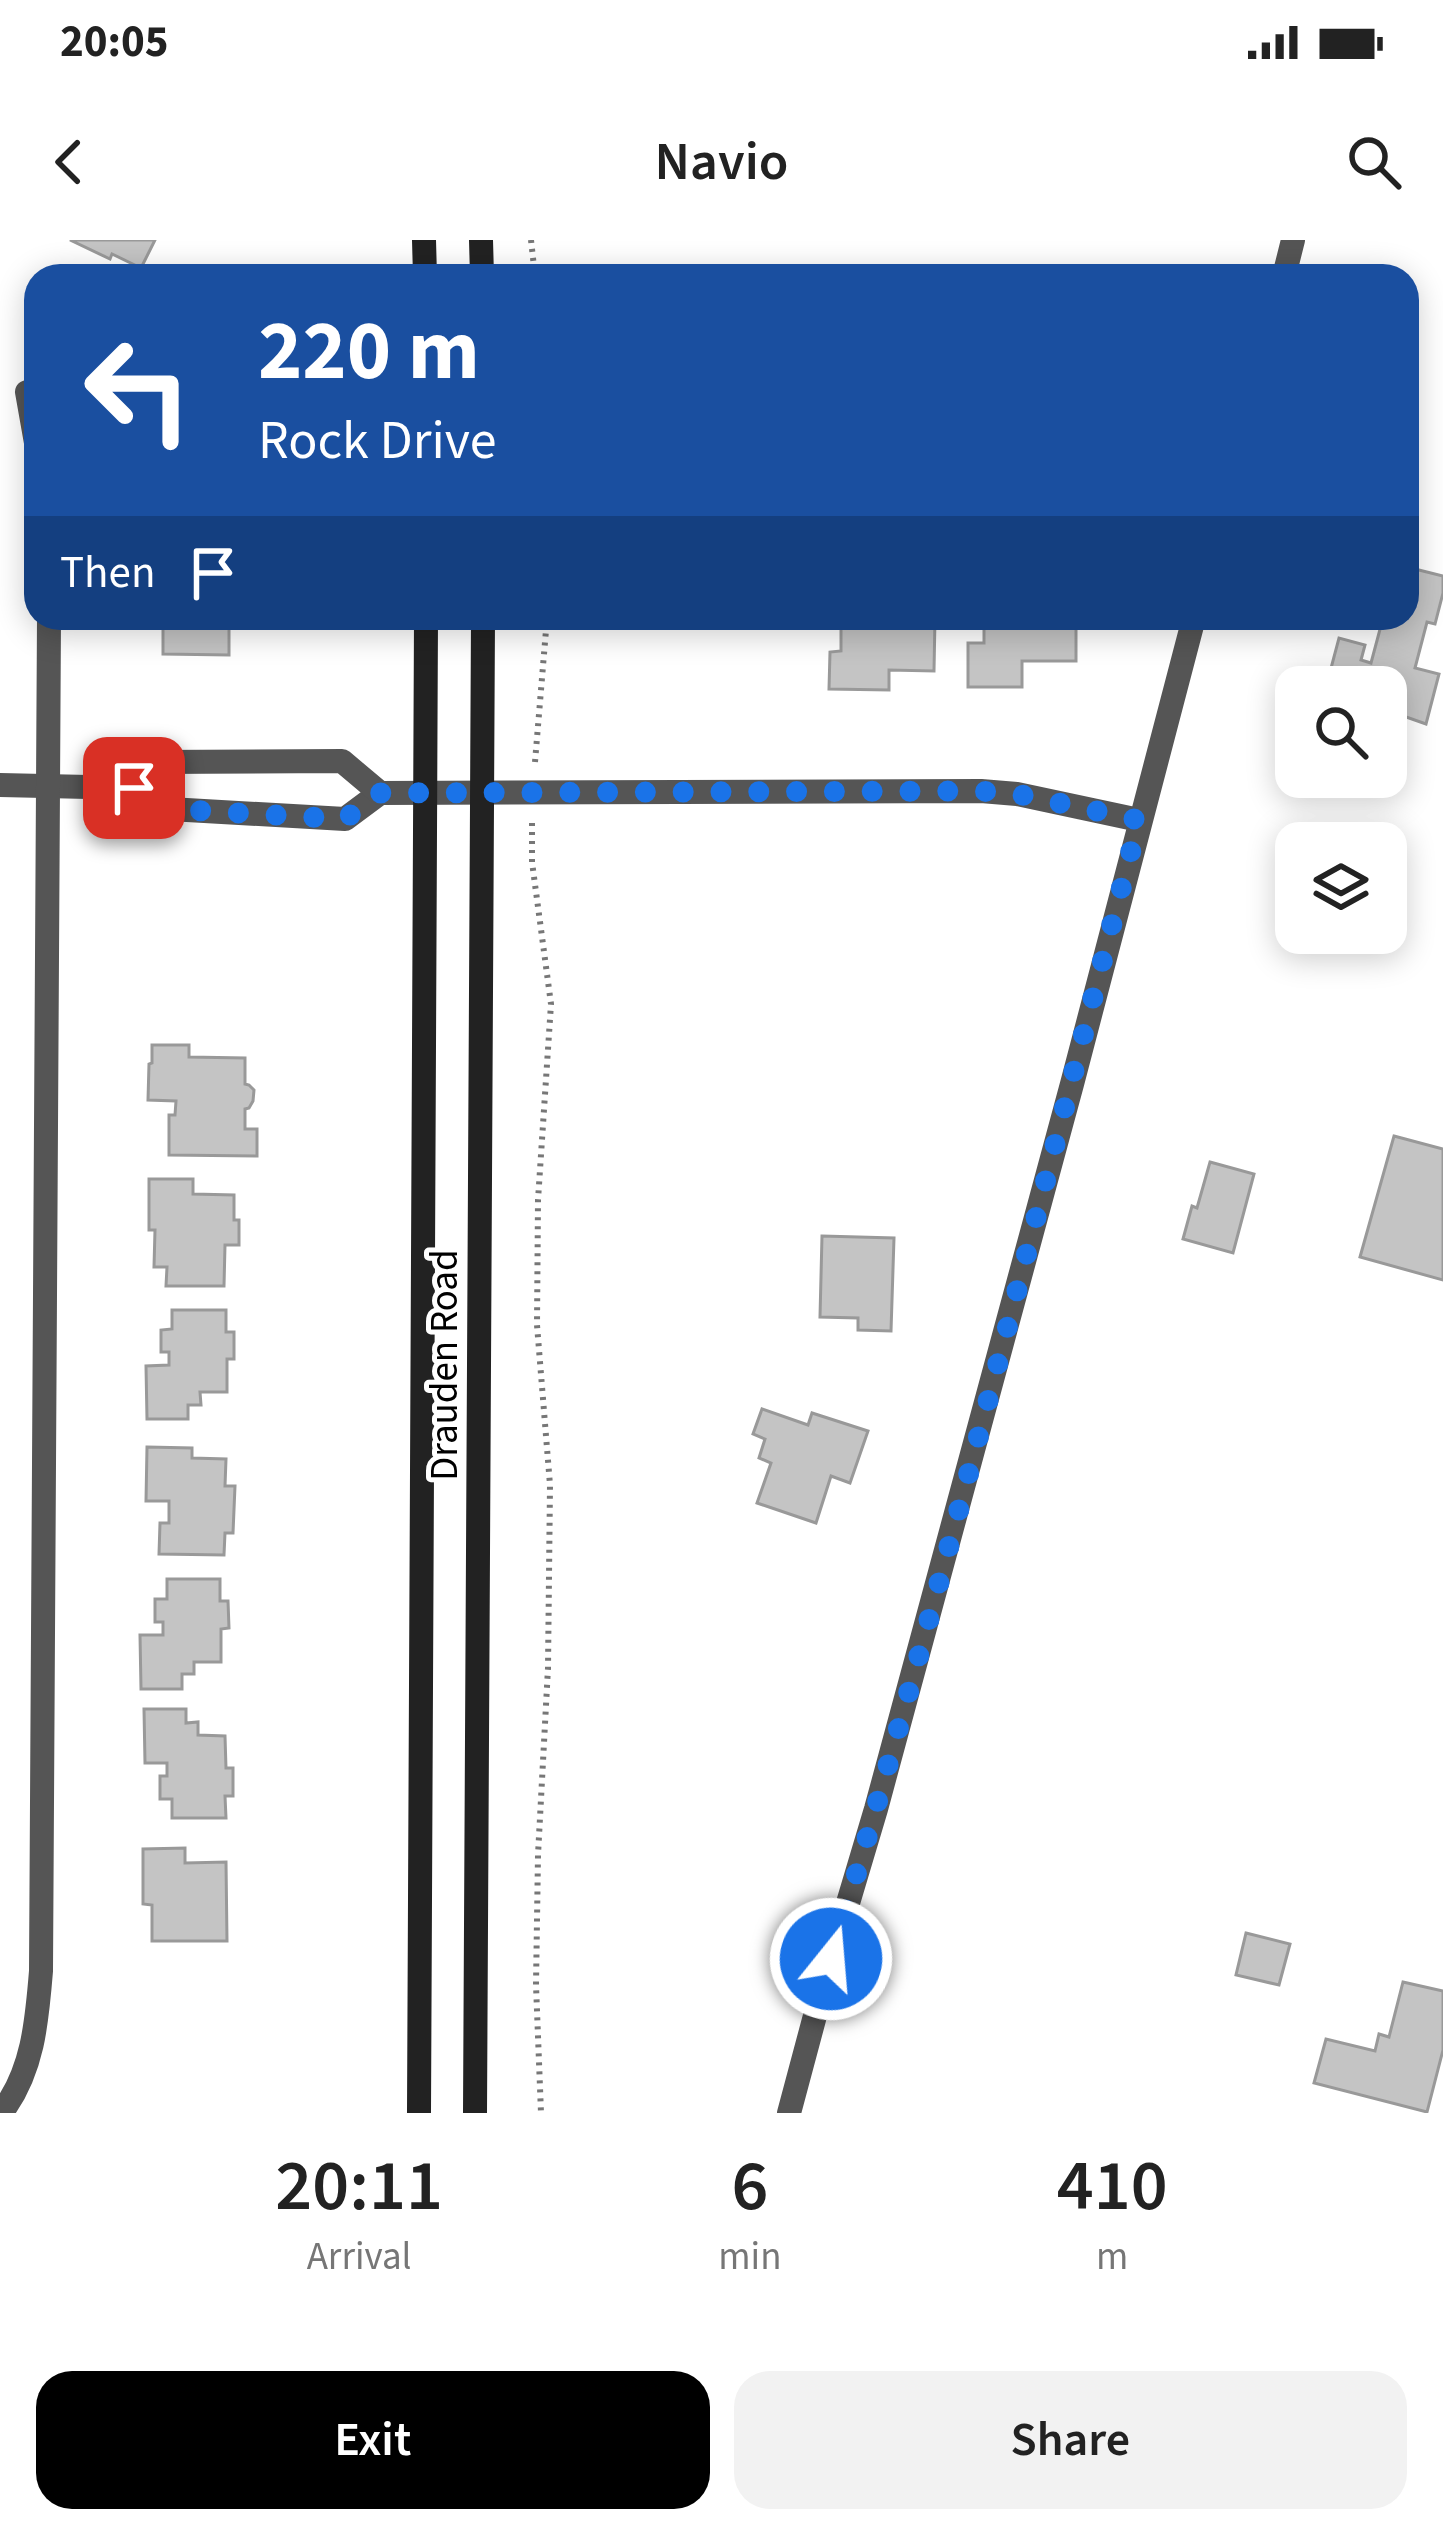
<!DOCTYPE html>
<style>
:root{--surface:#fff;--page:#f2f2f2;--text:#222;--muted:#767676;--accent:#000}
body{margin:0;font-family:"Source Sans 3",sans-serif;background:var(--page);color:var(--text);height:100vh;display:flex;flex-direction:column;font-size:45px;white-space:nowrap}
*{box-sizing:border-box;margin:0}
p{font-size:39px;color:var(--muted)}
.icon{flex:none;width:66px;height:66px;fill:none;stroke:currentColor;stroke-width:2;stroke-linecap:round;stroke-linejoin:round}
.map{position:relative;height:1873px;overflow:hidden}
.side{display:flex;flex-direction:column;background:var(--surface);flex:1}
.side>*{flex:none}
.hud{position:absolute;left:24px;top:24px;width:1395px;height:366px;border-radius:36px;box-shadow:0 6px 30px #0003;background:#1a4fa0;color:#fff;overflow:hidden}
.tools{position:absolute;left:1275px;top:426px;display:grid;gap:24px}
.tools a{display:grid;place-items:center;width:132px;height:132px;border-radius:24px;background:var(--surface);box-shadow:0 6px 30px #0003;font-size:60px}
.pin{position:absolute;display:grid;place-items:center;width:102px;height:102px;color:#fff;margin:-51px;border-radius:24px;box-shadow:0 6px 18px #0006}
.me{position:absolute;width:132px;margin:-66px;rotate:17deg;stroke-linejoin:round;filter:drop-shadow(0 0 9px #0008)}
.turn{display:flex;align-items:center;gap:42px;height:252px;padding:0 36px;font-size:54px}
.turn .icon{width:156px;height:156px;stroke-width:2.5}
.turn b{display:block;font-size:84px;line-height:102px}
.then{display:flex;align-items:center;height:114px;padding:0 36px;background:#0003;gap:24px;font-size:45px}
.eta{display:flex;justify-content:space-evenly;align-items:center;height:204px;text-align:center}
.eta b{font-size:72px;font-weight:600;line-height:84px}
.button{display:flex;gap:24px;margin-top:auto;padding:24px 36px}
.button a{flex:1;height:138px;border-radius:36px;background:var(--accent);color:#fff;font-size:48px;font-weight:600;line-height:138px;text-align:center}
.button a+a{background:var(--page);color:var(--text)}
.status{display:flex;justify-content:space-between;align-items:center;height:84px;padding:0 60px;background:var(--surface);direction:ltr}
.status svg{height:33px;fill:currentColor}
header{display:flex;justify-content:space-between;align-items:center;height:156px;padding:0 36px;background:var(--surface);font-size:54px;font-weight:600}
.map>svg:first-child{display:block}
</style>
<div class="status"><b>20:05</b><svg viewBox="0 0 49 12"><path d="M0 12V9h3v3zM5 12V6h3v6zM10 12V3h3v9zM15 12V0h3v12zM26 1h20v11H26zM47 4h2v5h-2z"/></svg></div>
<header><svg class="icon" aria-label="back" viewBox="0 0 24 24"><path d="M15 5l-7 7 7 7"/></svg>Navio<svg class="icon" aria-label="search" viewBox="0 0 24 24"><circle cx="10" cy="10" r="6"/><path d="M15 15l6 6"/></svg></header>
<div class="map">
<svg width="1443" height="1873" viewBox="0 0 1443 1873">
<rect width="100%" height="100%" fill="#fff"/>
<g fill="#c4c4c4" stroke="#999" stroke-width="3">
<polygon points="70,0 155,0 141,28 112,14 110,19"/>
<polygon points="1407,327 1443,336 1443,353 1435,384 1427,382 1415,428 1439,434 1426,484 1386,470 1386,447 1326,447 1339,398 1365,405 1361,420 1371,423 1383,378 1407,378"/>
<polygon points="163,378 229,378 229,415 163,414"/>
<polygon points="841,378 935,378 934,431 889,430 889,450 829,449 830,412 841,411"/>
<polygon points="984,378 1076,378 1076,421 1022,421 1022,447 968,447 968,403 984,403"/>
<polygon points="152,805 189,805 189,817 245,818 245,844 249,845 254,850 253,861 249,868 245,869 245,889 257,889 257,916 169,915 169,875 175,875 176,861 148,860 149,824 152,823"/>
<polygon points="1394,896 1443,909 1443,1040 1360,1017"/>
<polygon points="1210,922 1254,934 1233,1013 1183,999 1192,966 1197,968"/>
<polygon points="149,939 193,939 193,954 234,955 234,980 239,980 239,1005 225,1005 224,1046 166,1046 167,1027 154,1027 155,990 149,990"/>
<polygon points="822,996 894,998 891,1091 858,1090 858,1078 820,1077"/>
<polygon points="172,1070 226,1070 226,1092 234,1092 234,1119 227,1119 227,1152 200,1152 201,1165 188,1165 188,1179 147,1179 146,1126 169,1125 169,1112 161,1112 161,1090 172,1089"/>
<polygon points="762,1169 808,1185 812,1173 868,1191 850,1243 831,1236 816,1283 757,1263 771,1223 759,1218 765,1199 753,1194"/>
<polygon points="147,1207 192,1208 192,1218 226,1219 225,1246 235,1246 233,1293 225,1293 224,1315 159,1314 160,1283 169,1283 169,1261 146,1261"/>
<polygon points="167,1339 220,1339 220,1361 228,1361 229,1388 221,1389 221,1422 194,1422 194,1434 182,1434 182,1449 141,1449 140,1395 163,1395 163,1382 155,1382 155,1359 167,1359"/>
<polygon points="144,1469 186,1469 186,1483 198,1482 198,1495 225,1496 226,1528 233,1528 233,1556 225,1556 226,1578 172,1578 172,1559 160,1559 160,1536 167,1536 167,1523 145,1523"/>
<polygon points="185,1608 185,1623 226,1622 227,1701 152,1701 152,1665 143,1664 143,1609"/>
<polygon points="1246,1693 1290,1704 1279,1745 1236,1735"/>
<polygon points="1403,1742 1443,1751 1443,1810 1427,1872 1314,1843 1326,1799 1375,1811 1379,1794 1389,1797"/>
</g>
<g fill="none" stroke-linecap="round" stroke-linejoin="round">
<g stroke="#777" stroke-width="6" stroke-dasharray="3 6" stroke-linecap="butt">
<polyline points="531,0 535,36"/>
<polyline points="535,522 547,378"/>
<polyline points="532,583 532,622 551,764 538,960 537,1085 550,1245 548,1428 538,1615 536,1745 541,1873"/>
</g>
<g stroke="#555" stroke-width="24">
<polyline points="1284,36 1293,0"/>
<polyline points="27,152 36,203"/>
<polyline points="0,545 133,548 152,568 345,579 380,553 981,551 1017,554 1139,580"/>
<polyline points="133,548 156,522 342,521 380,553"/>
<path d="M1 1873C33 1832 37 1781 41 1731L49 378"/>
<polyline points="789,1873 820,1757 876,1569 1072,844 1194,378"/>
</g>
<g stroke="#222" stroke-width="24">
<polyline points="424,0 425,36"/>
<polyline points="481,0 482,36"/>
<polyline points="419,1873 426,378"/>
<polyline points="475,1873 483,378"/>
</g>
</g>
<g fill="none" stroke-linecap="round" stroke-linejoin="round">
<path stroke="#1a73e8" stroke-width="21" stroke-dasharray="0 37.8" d="M134 548 152 568 345 579 380 553 981 551 1017 554 1139 580C1040 960 945 1343 831 1719"/>
</g>
<g text-anchor="middle" stroke-width="10" stroke-linejoin="round" paint-order="stroke">
<g font-size="39" fill="#000" stroke="#fff">
<text transform="translate(443 1125) rotate(-90)" y="14">Drauden Road</text>
</g>
</g>
</svg>
<div class="tools">
<a><svg class="icon" aria-label="search" viewBox="0 0 24 24"><circle cx="10" cy="10" r="6"/><path d="M15 15l6 6"/></svg></a>
<a><svg class="icon" aria-label="layers" viewBox="0 0 24 24"><path d="M12 4l9 5-9 5-9-5zM3 14l9 5 9-5"/></svg></a>
</div>
<div class="pin" style="left:134px;top:548px;background:#d93025"><svg class="icon" aria-label="arrive" viewBox="0 0 24 24"><path d="M6 21V4h12l-3 4 3 4H6"/></svg></div>
<svg class="me" style="left:831px;top:1719px" viewBox="-20 -20 40 40"><circle r="17" fill="#1a73e8" stroke="#fff" stroke-width="3"/><path d="M0-11L8 9 0 5-8 9z" fill="#fff"/></svg>
<div class="hud">
<div class="turn"><svg class="icon" aria-label="left" viewBox="0 0 24 24"><path d="M17 20v-9H6M10 6l-5 5 5 5"/></svg><div><b>220 m</b>Rock Drive</div></div>
<div class="then">Then<svg class="icon" aria-label="arrive" viewBox="0 0 24 24"><path d="M6 21V4h12l-3 4 3 4H6"/></svg></div>
</div>
</div>
<section class="side">
<div class="eta">
<div><b>20:11</b><p>Arrival</p></div>
<div><b>6</b><p>min</p></div>
<div><b>410</b><p>m</p></div>
</div>
<div class="button"><a>Exit</a><a>Share</a></div>
</section>
